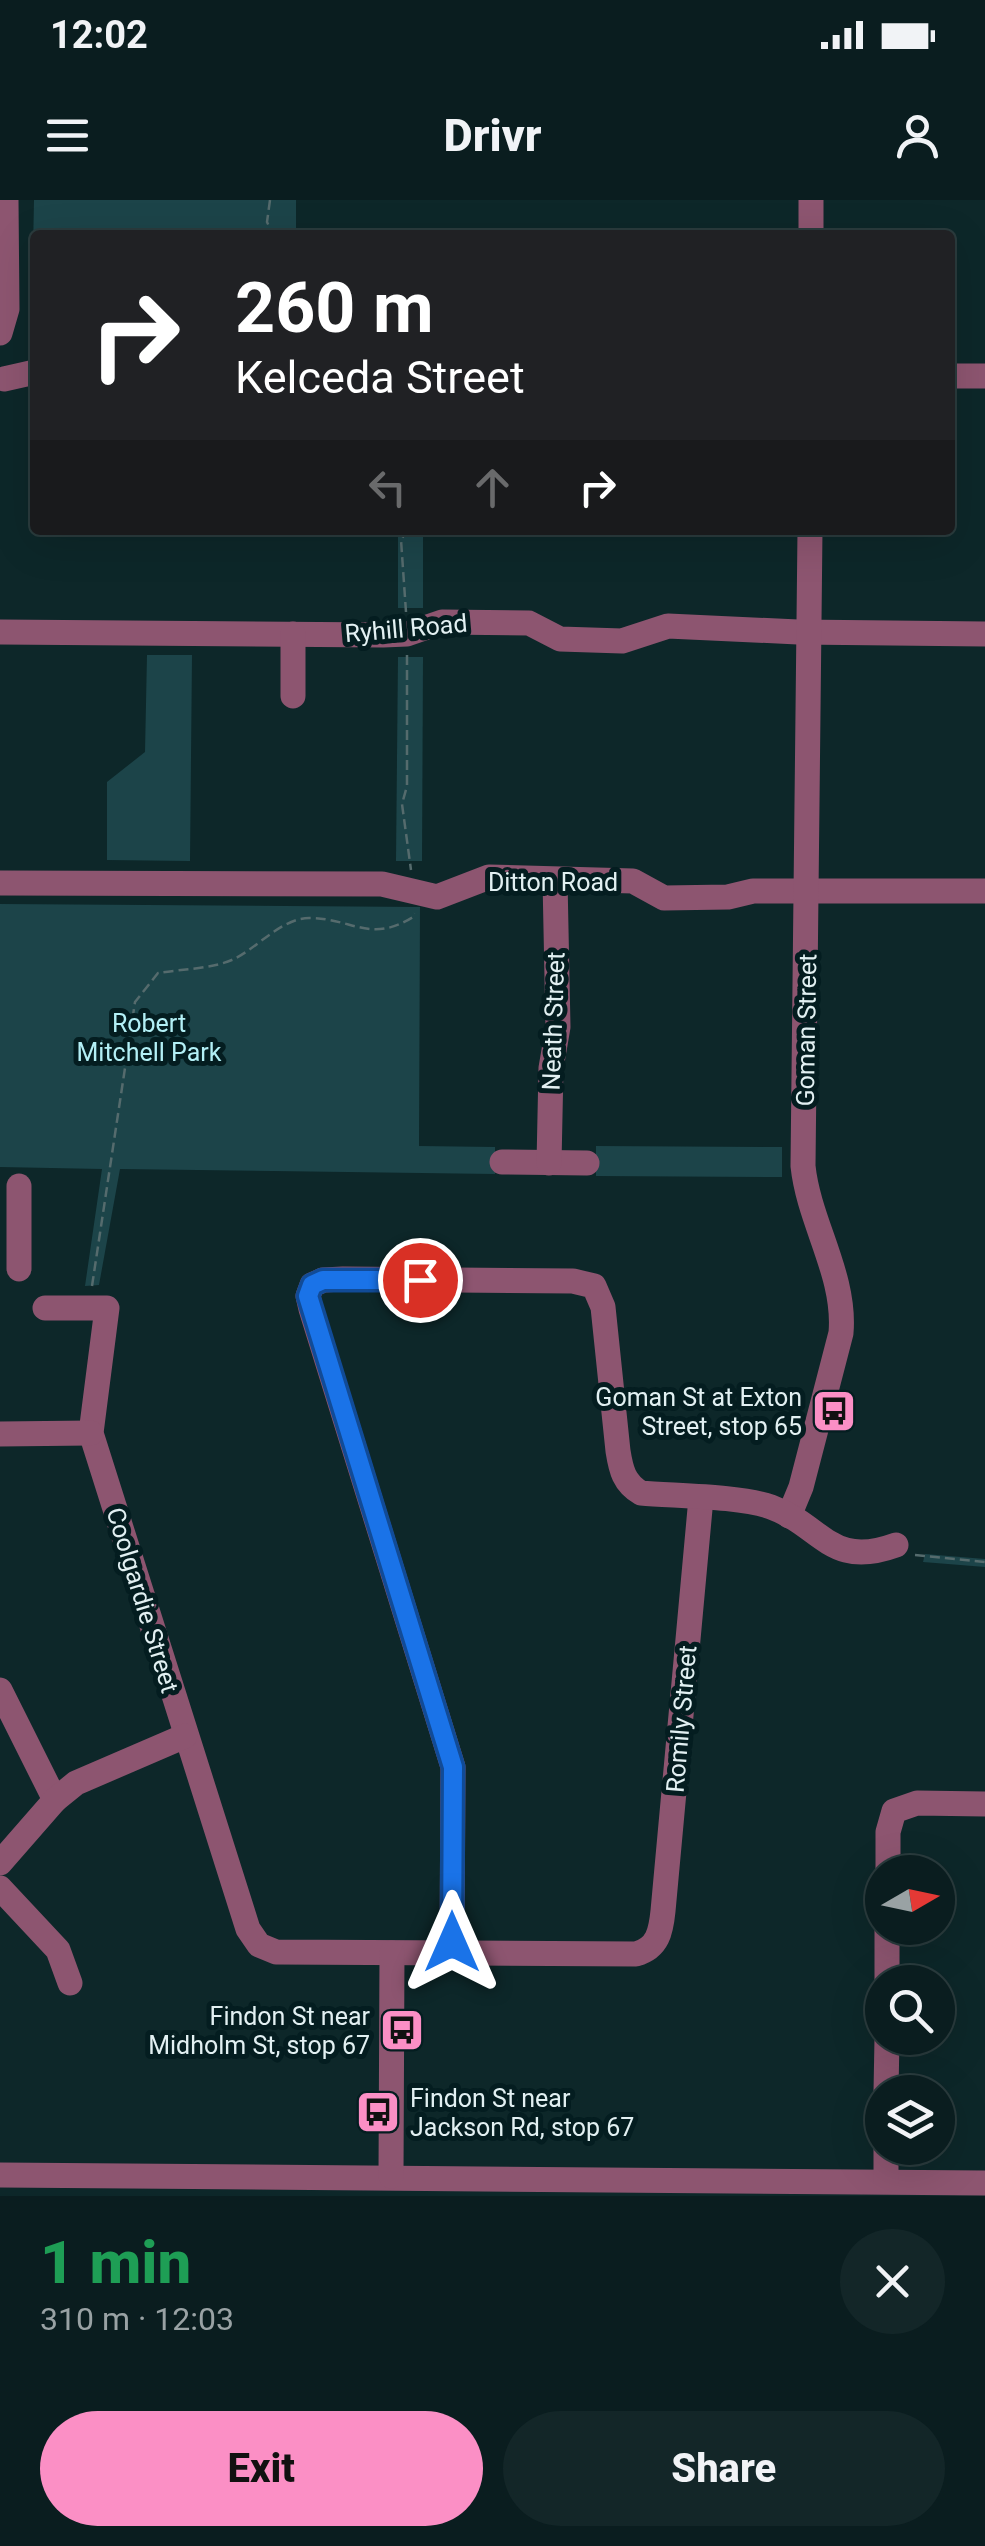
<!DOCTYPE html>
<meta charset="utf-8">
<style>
:root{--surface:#0a1d1f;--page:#132628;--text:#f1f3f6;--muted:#99a2a4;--line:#2a3b3d;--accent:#fb8fc5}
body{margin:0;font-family:Roboto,sans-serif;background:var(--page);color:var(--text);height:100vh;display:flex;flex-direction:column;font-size:38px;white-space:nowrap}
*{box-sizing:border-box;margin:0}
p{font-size:32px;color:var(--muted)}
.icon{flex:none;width:55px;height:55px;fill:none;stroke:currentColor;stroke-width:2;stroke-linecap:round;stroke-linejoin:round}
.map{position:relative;height:1996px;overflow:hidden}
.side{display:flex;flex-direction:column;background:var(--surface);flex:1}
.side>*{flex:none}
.hud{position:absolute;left:30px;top:30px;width:925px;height:305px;border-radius:10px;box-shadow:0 10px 40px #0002,0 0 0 2px var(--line);background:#202124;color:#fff;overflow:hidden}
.needle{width:65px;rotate:81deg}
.fabs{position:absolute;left:865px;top:1655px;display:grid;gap:20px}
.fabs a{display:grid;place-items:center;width:90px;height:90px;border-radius:50%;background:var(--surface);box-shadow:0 10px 40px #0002,0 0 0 2px var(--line);font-size:50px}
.pin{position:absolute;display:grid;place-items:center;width:85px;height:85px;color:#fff;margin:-42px;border:5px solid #fff;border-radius:50%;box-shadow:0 2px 10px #0007}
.me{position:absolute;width:110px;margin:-55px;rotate:0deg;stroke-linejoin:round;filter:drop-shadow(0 0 8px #0008)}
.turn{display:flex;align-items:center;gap:35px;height:210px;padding:0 40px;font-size:45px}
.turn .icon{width:130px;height:130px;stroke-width:2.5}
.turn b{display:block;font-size:70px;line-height:85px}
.lanes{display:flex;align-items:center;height:95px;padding:0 40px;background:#0003;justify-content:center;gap:50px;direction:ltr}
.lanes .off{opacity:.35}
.round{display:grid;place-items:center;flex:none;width:105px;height:105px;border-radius:52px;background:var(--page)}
.head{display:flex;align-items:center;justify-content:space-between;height:170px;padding:0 40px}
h1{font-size:60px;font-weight:800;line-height:75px;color:#1e9e55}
.primary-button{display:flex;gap:20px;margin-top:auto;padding:20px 40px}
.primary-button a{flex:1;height:115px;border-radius:60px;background:var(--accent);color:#111;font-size:40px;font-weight:800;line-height:115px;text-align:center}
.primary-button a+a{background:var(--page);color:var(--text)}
.status{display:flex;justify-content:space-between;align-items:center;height:70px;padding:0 50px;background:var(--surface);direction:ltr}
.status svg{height:28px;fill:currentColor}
header{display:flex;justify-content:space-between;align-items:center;height:130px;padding:0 40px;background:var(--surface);font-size:45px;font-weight:800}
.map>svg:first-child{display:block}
</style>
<div class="status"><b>12:02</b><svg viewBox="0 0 49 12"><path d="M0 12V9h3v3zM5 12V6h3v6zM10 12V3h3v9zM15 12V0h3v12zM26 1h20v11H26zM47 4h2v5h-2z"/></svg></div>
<header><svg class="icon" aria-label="menu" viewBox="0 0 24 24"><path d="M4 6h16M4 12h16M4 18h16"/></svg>Drivr<svg class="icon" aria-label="person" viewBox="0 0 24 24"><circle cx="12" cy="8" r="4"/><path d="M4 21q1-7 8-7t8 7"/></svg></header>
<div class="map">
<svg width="985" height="1996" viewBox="0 0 985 1996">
<rect width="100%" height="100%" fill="#0d2729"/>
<g fill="#1c4449">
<polygon points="34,0 296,0 296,35 35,35 35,152 31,151"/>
<rect x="398" y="330" width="25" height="78"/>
<polygon points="147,455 192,455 190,661 107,660 107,582 145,552"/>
<polygon points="398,457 423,457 422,661 396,661"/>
<polygon points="0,704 420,707 419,946 495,947 495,974 120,969 99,1085 85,1086 102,969 0,967"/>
<polygon points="596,946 782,947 782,977 596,976"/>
<polygon points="925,1354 985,1359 985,1367 923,1362"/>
</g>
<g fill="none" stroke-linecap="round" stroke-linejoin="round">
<g stroke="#556b6d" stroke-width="2.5" stroke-dasharray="10 5" stroke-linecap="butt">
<polyline points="270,0 267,22 273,35"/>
<polyline points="406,412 401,340 407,330"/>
<polyline points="407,455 407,586 402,604 411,670"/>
<path d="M92 1086 135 802 158 773C181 769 213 769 234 759 257 748 282 718 309 718 352 718 370 744 413 717L414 713"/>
<polyline points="915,1355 985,1362"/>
</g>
<g stroke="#8d5570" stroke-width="25">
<polyline points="811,35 811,0"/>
<polyline points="0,133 7,109 6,0"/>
<polyline points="950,176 985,176"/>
<polyline points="4,179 35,172"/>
<polyline points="0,432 383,435 407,434 442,422 529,423 560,439 622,441 668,426 798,432 985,434"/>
<polyline points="293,496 293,434"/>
<polyline points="0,683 382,684 437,697 489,677 633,681 664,698 728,697 753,691 985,691"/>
<polyline points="502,962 587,963"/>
<polyline points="549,963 551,868 558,827 555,680"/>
<polyline points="19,1069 19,986"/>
<path d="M45 1108H107L91 1233 248 1729 259 1745 276 1752 636 1754C658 1748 661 1731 663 1711L701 1298"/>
<polyline points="0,1234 91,1233"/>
<path d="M789 1316 801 1287 841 1133C846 1075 809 1023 803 966L810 330"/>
<polyline points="0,1490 55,1600"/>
<polyline points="0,1663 55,1600 76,1583 185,1536"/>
<polyline points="888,1672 888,1632 894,1611 917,1603 985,1604"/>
<polyline points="0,1688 58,1750 70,1783"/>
<path d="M452 1753 453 1567 311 1109 308 1096 312 1085 323 1080 343 1079 573 1081 594 1086 603 1107 618 1251C621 1270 624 1283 641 1293 675 1296 741 1296 771 1307 823 1326 830 1369 896 1345"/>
<polyline points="887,1782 887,1728"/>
<polyline points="886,1892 887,1838"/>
<polyline points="0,1975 985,1983"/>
<polyline points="391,1976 392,1753"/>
<polyline points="886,1981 886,1948"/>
</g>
</g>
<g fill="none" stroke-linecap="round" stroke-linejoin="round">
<g stroke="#114b97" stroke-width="25">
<polyline id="route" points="420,1080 323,1080 312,1085 308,1096 453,1567 452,1742"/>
</g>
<use href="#route" stroke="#1a73e8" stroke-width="18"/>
</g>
<defs>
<g id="bus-square" transform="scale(2.25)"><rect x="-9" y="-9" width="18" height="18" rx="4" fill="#fb8fc5" stroke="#041d20"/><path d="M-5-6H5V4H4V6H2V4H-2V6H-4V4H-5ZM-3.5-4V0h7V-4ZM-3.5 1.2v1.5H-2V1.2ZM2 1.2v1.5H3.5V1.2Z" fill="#111"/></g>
</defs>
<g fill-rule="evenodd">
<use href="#bus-square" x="834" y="1211"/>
<use href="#bus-square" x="402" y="1830"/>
<use href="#bus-square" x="378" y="1912"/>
</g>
<g text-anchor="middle" stroke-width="10" stroke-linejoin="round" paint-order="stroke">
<g font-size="25" fill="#e2f0f2" stroke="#041d20">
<text transform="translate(406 428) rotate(-5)" y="9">Ryhill Road</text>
<text x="553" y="691">Ditton Road</text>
<text transform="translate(553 821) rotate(-88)" y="9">Neath Street</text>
<text transform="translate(806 830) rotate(-89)" y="9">Goman Street</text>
<text transform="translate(143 1400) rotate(73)" y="9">Coolgardie Street</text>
<text transform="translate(681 1519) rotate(-85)" y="9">Romily Street</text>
</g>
<g font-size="25" fill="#b3f0f6" stroke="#041d20">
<text x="149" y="832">Robert<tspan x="149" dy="29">Mitchell Park</tspan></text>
</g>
<g font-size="25" fill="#e2f0f2" stroke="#041d20" text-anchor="end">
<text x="802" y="1206">Goman St at Exton<tspan x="802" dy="29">Street, stop 65</tspan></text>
<text x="370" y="1825">Findon St near<tspan x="370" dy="29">Midholm St, stop 67</tspan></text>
<text x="410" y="1907" text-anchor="start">Findon St near<tspan x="410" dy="29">Jackson Rd, stop 67</tspan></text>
</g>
</g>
</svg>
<div class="fabs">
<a><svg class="needle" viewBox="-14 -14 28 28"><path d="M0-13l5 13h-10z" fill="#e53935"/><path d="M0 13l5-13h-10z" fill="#99a2a4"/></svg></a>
<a><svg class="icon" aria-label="search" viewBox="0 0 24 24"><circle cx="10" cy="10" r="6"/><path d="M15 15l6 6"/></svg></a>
<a><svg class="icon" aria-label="layers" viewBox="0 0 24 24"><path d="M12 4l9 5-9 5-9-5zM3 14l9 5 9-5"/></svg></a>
</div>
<div class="pin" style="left:420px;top:1080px;background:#d93025"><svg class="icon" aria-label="arrive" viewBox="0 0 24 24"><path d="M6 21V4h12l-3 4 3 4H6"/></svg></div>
<svg class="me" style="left:452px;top:1742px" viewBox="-20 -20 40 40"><path d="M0-17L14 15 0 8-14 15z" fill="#1a73e8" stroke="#fff" stroke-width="4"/></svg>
<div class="hud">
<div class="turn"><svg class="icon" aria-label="right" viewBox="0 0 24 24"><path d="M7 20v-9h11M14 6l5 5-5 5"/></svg><div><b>260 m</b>Kelceda Street</div></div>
<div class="lanes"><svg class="icon off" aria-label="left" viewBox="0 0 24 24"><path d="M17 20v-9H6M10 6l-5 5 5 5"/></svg><svg class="icon off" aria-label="ahead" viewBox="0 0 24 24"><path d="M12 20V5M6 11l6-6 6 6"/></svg><svg class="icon" aria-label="right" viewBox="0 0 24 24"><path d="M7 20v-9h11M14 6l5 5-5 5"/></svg></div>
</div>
</div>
<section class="side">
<div class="head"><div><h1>1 min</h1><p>310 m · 12:03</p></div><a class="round"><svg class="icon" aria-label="close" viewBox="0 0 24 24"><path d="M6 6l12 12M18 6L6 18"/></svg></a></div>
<div class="primary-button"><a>Exit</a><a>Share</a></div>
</section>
